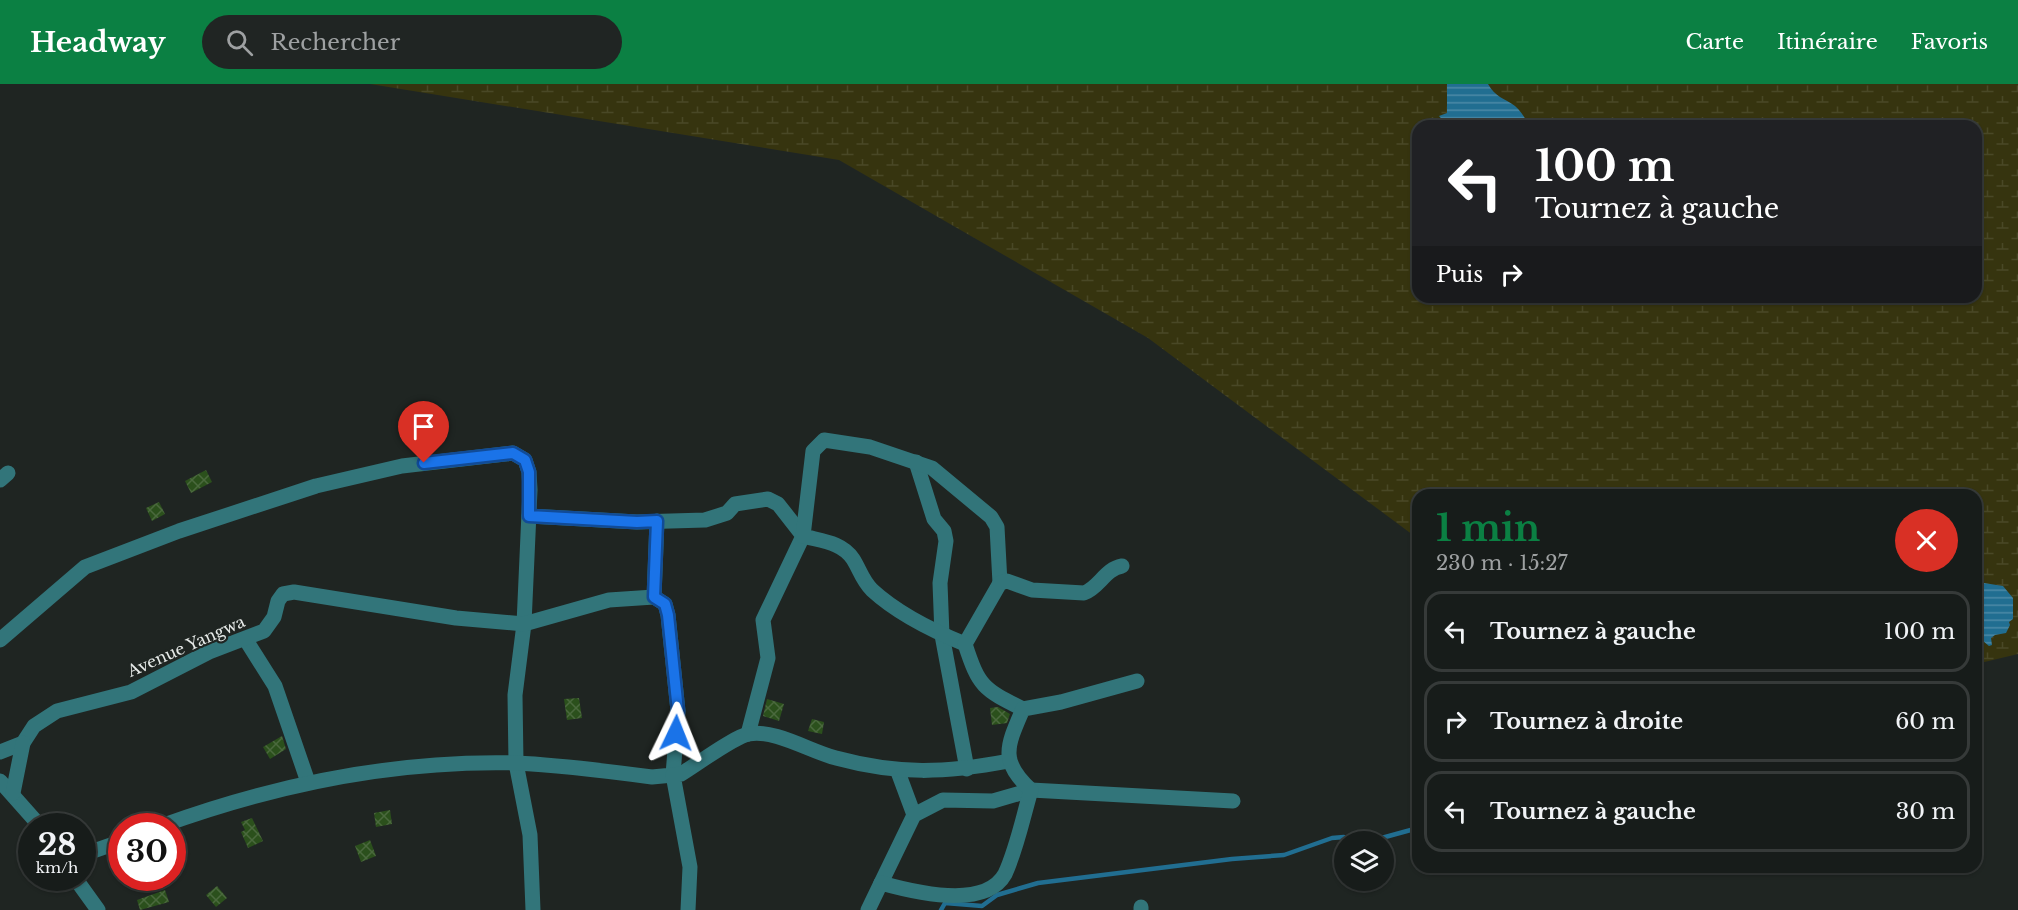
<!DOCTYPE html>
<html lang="fr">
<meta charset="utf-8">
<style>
:root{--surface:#171c1a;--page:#202523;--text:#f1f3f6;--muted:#9ea1a2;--line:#363a39;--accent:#0b8043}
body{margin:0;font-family:"Libre Baskerville",serif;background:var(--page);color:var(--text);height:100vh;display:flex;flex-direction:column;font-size:22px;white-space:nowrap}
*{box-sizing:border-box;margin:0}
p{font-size:20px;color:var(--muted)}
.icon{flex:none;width:33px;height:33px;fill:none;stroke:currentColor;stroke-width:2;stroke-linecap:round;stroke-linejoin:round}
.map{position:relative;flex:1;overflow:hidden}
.panel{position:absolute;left:1412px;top:405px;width:570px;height:384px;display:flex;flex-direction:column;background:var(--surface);border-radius:18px;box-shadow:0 2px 4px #0004,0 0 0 2px var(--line)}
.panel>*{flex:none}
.guide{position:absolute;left:1412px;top:36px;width:570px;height:183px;border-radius:18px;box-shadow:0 2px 4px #0004,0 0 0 2px var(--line);background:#202124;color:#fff;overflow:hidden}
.fabs{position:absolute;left:1334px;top:747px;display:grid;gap:12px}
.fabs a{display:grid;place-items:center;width:60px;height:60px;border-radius:50%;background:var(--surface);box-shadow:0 2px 4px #0004,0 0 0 2px var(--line);font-size:30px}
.speed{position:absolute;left:18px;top:729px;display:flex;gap:12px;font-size:30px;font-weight:700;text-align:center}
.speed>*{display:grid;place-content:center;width:78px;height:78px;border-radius:50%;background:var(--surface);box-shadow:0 2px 4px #0004,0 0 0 2px var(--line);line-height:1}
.speed small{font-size:15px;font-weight:400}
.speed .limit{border:9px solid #d22;background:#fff;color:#111}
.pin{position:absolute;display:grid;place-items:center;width:51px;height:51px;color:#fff;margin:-62px -26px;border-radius:50% 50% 50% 0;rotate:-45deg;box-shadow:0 0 6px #0007}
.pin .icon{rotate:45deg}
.me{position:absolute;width:66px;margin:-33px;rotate:2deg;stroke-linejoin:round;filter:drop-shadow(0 0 4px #0008)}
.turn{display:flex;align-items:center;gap:21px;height:126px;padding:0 24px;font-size:27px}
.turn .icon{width:78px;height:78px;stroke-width:2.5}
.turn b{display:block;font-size:42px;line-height:51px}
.then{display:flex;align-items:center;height:57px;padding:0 24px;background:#0003;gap:12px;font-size:22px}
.round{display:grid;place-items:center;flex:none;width:63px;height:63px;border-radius:32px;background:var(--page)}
.summary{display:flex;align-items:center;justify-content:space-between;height:102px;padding:0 24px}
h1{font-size:36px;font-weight:800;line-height:45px;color:var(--accent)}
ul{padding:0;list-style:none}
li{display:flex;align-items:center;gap:18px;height:81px;margin:0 12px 9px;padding:0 12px;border:3px solid var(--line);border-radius:18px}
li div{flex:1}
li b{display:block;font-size:22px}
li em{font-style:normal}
header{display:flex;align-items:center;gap:36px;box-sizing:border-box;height:84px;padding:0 30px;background:var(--accent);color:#fff}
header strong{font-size:28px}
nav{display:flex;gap:33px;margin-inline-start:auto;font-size:21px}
.search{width:420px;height:54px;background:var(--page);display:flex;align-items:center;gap:15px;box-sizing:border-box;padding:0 21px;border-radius:33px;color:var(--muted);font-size:22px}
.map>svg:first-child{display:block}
</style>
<header>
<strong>Headway</strong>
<div class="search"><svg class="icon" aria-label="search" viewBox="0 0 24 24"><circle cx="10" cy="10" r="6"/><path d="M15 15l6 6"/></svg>Rechercher</div>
<nav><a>Carte</a><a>Itinéraire</a><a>Favoris</a></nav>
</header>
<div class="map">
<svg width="2018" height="826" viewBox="0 0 2018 826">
<defs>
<pattern id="wetland-marsh" width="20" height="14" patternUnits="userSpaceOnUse" patternTransform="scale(1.5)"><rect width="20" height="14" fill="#36340f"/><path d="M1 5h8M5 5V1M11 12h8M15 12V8" fill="none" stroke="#494826"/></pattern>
<pattern id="water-rules" width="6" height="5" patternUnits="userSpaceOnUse" patternTransform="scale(1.5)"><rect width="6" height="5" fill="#216e91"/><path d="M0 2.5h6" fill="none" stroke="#4c8aa6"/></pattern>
<pattern id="building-cross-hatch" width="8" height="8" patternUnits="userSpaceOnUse" patternTransform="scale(1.5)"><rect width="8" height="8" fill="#2b501c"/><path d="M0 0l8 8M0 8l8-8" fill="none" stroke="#4a693d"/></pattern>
</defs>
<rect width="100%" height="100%" fill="#1f2522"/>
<path fill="url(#wetland-marsh)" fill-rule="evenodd" d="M370 0H2018V570L1976 580V411H1418L1417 454 1148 254 839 76ZM1418 42H1976V213H1418Z"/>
<g fill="url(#water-rules)">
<path d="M1447 0H1488C1495 13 1504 14 1515 22 1522 28 1525 35 1530 42H1448L1439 32 1447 29Z"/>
<polygon points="1984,499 2003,502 2013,514 2013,535 2009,538 2010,541 2006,549 1995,551 1991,554 1992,561 1989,562 1983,557 1976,557 1976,500"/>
</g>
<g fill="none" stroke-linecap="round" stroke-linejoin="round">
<g stroke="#216e91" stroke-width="4.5">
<polyline points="1367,758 1418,744"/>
<polyline points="941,826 945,819 982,822 997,811 1038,799 1232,775 1284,771 1332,754 1344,753 1351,758"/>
</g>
</g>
<g fill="url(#building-cross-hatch)">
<polygon points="206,386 212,398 191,409 185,397"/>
<polygon points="159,418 165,430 152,437 146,424"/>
<polygon points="579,614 582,634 567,636 564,615"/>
<polygon points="767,615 784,620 779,637 763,632"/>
<polygon points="998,623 1010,630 1007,639 992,641 990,624"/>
<polygon points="812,635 824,638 822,650 808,647"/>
<polygon points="282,652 286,665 270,675 263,663"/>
<polygon points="390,726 392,740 376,743 374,729"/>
<polygon points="252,734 263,757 248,764 241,748 245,746 241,738"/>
<polygon points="370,756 376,772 361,778 355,762"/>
<polygon points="217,802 227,814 216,823 206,811"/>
<polygon points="165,806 169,818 140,826 137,816"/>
</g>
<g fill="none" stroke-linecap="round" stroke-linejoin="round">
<g stroke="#32757a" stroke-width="15">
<polyline points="916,378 934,435 944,447 946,457 940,499 942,551 967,685"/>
<polyline points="0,396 8,389"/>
<polyline points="529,432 637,438 705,436 727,429 735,420 768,415 778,420 803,452 763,536 768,574 748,650"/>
<polyline points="0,556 85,483 179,447 316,402 402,382 513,369 525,376 529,388 530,406 524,540 515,611 516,679 530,751 533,826"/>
<polyline points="246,556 275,602 308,698"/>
<path d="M965 560C933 547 898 530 872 506 862 496 860 486 853 475 842 458 821 457 803 452L813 367 824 356 870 363 932 384 991 433 997 443 1000 499"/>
<path d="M1023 625C983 605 979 603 965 560L1000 499 1007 497 1032 506 1084 509C1099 504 1105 485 1122 482"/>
<polyline points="0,668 23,659 34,642 57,627 131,608 209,568 264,547 274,533 278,517 283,510 294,508 456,534 524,540 609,516 654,513"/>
<polyline points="898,688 914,731"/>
<polyline points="0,697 40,742"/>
<polyline points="13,709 23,659"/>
<path d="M161 742C274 701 395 676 516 679 561 681 607 687 652 693L673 691 678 627 668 531 665 520 654 513 657 437"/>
<polyline points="82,771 122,757"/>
<polyline points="75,794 98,826"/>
<polyline points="881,799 914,731 943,716 993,717 1031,706 1233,717"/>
<polyline points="1141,823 1141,826"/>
<path d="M688 826 690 783 673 691 681 690C696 681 735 652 749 650 775 645 811 668 836 674 899 691 945 689 1009 677"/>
<path d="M868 826 881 799C913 808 985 826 1005 790 1017 764 1023 733 1031 706 999 677 1007 662 1023 625L1061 618 1137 597"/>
</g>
</g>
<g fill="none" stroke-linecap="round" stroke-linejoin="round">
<g stroke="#114b97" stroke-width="15">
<polyline id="route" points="424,379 513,369 525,376 529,388 529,432 637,438 657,437 654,513 665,520 668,531 678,627 676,649"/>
</g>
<use href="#route" stroke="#1a73e8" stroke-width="10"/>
</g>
<g text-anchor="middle" stroke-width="4.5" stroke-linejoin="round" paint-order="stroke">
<g font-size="16" fill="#e5e9e7" stroke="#1f2522">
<text transform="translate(186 562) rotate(-24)" y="6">Avenue Yangwa</text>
</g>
</g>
</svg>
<div class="fabs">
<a><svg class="icon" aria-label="layers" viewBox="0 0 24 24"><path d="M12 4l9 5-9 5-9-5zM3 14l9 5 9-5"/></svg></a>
</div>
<div class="speed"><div>28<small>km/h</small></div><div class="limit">30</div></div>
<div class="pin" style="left:424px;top:379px;background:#d93025"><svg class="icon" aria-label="arrive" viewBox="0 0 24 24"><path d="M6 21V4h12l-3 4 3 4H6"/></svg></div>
<svg class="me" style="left:676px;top:649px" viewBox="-20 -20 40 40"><path d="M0-17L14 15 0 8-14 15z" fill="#1a73e8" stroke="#fff" stroke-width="4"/></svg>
<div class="guide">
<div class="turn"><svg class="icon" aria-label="left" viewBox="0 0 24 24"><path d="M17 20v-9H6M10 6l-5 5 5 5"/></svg><div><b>100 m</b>Tournez à gauche</div></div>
<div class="then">Puis<svg class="icon" aria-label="right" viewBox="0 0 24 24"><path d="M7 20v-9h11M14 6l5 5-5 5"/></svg></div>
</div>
<section class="panel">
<div class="summary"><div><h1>1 min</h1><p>230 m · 15:27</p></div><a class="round" style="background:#d93025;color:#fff"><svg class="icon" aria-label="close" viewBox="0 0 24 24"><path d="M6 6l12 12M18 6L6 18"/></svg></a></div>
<ul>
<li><svg class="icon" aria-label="left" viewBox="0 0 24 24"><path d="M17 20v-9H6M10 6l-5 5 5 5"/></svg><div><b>Tournez à gauche</b></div><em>100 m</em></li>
<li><svg class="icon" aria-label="right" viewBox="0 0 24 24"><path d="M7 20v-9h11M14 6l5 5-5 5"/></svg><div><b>Tournez à droite</b></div><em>60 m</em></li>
<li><svg class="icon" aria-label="left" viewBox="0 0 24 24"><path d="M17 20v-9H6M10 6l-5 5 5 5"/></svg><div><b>Tournez à gauche</b></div><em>30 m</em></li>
</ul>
</section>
</div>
